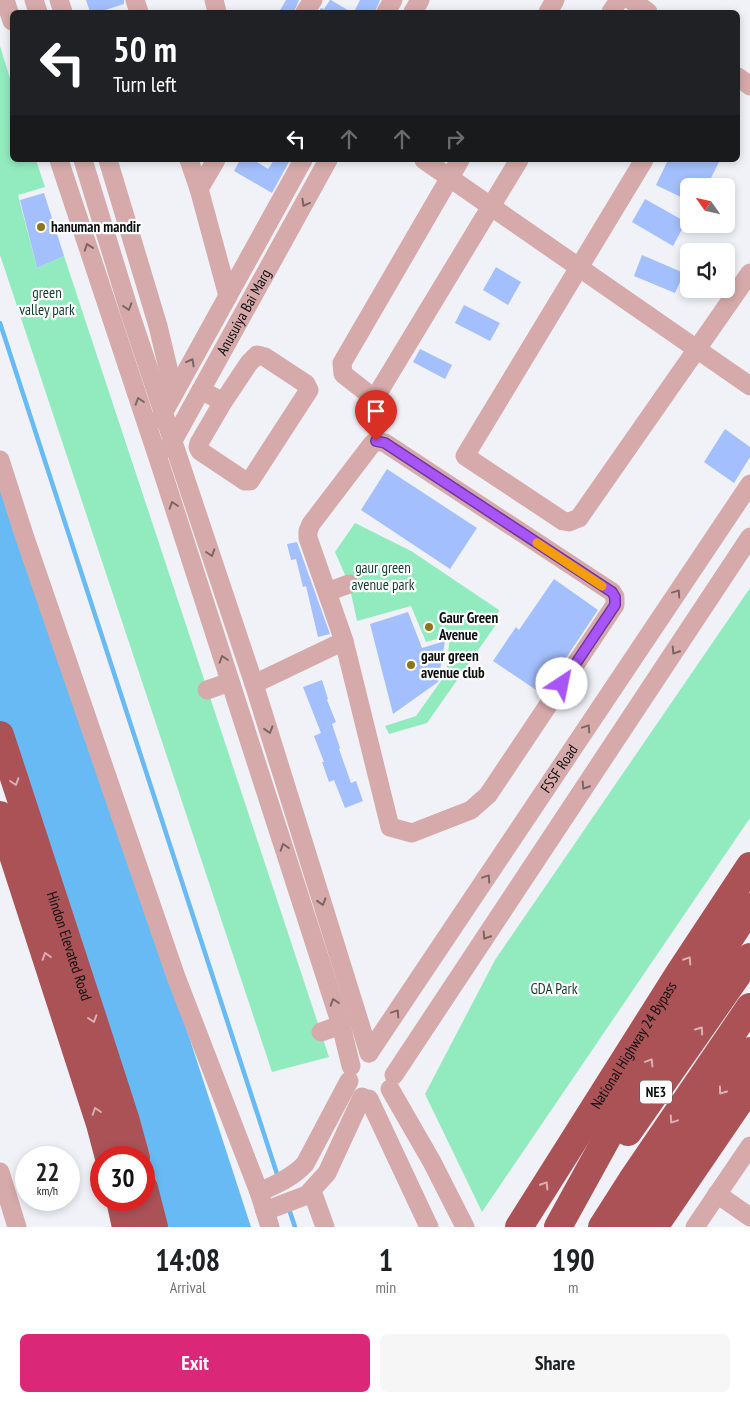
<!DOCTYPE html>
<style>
:root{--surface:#fff;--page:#f6f6f6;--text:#202124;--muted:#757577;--accent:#db2777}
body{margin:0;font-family:"PT Sans Narrow",sans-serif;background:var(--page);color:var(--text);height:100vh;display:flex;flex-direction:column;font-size:19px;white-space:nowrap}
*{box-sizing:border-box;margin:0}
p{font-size:16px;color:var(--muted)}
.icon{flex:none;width:28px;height:28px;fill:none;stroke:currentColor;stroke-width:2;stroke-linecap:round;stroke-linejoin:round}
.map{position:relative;height:1227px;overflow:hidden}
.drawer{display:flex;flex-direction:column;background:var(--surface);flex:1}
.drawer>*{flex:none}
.top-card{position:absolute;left:10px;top:10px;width:730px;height:152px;border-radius:8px;box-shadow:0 2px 8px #0003;background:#202124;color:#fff;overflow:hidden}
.needle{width:32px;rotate:304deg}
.tools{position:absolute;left:680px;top:178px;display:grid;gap:10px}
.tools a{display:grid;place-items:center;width:55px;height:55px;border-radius:8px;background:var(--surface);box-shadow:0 2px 8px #0003;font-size:25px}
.speed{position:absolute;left:15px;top:1146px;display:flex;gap:10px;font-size:25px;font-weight:700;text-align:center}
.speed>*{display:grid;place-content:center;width:65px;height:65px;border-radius:50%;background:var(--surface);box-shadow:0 2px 8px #0003;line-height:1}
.speed small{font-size:12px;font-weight:400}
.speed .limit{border:8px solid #d22;background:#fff;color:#111}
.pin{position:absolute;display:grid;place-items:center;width:42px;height:42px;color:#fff;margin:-51px -21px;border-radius:50% 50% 50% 0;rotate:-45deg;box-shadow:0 0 5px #0007}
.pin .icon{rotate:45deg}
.me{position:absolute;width:55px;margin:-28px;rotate:34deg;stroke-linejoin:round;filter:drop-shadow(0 0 4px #0008)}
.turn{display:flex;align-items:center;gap:18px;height:105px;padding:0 20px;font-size:22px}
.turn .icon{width:65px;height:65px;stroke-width:2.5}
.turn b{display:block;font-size:35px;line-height:42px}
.lanes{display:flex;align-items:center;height:48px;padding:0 20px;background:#0003;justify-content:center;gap:25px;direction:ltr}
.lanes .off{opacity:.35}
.eta{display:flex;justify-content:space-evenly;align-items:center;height:85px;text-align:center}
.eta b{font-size:30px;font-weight:700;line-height:35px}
.primary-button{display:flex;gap:10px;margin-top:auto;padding:10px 20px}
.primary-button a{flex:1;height:58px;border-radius:8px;background:var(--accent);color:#fff;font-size:20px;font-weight:700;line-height:58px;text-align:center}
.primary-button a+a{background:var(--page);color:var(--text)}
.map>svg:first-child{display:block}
</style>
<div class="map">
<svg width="750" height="1227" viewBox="0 0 750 1227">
<rect width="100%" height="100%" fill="#f0f2f8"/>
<g fill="#92ebbf">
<polygon points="0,46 12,85 12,160 36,160 45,187 18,195 37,268 64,256 329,1057 272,1072 0,255"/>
<polygon points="355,523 411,551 499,610 495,626 427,723 389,734 385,726 416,716 446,674 450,635 426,642 411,606 357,621 349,584 335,552"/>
<polygon points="750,588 750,818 482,1212 425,1094 495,960"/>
</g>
<polygon fill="#68baf4" points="0,473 93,742 251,1227 156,1227 144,1192 144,1158 0,762"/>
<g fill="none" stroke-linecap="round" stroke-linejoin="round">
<g stroke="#68baf4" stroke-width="4.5">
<polyline points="0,323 278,1177"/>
<polyline points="288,1206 295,1227"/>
</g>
</g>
<g fill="#a3bffd">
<polygon points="86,0 124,0 124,4 99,12 90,12"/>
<polygon points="286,0 299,0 294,12 279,12"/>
<polygon points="330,0 331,0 351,12 318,12 321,8 324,9"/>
<polygon points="360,0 380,0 375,12 354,12"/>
<polygon points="240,160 254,160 268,169 274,160 290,160 272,193 234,171"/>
<polygon points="668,160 720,160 707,186 689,186 689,201 656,185"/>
<polygon points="44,193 64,256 37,268 20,200"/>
<polygon points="645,199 686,222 673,246 632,222"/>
<polygon points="642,255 684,273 675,293 634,276"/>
<polygon points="496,267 521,282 508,305 483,290"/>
<polygon points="464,305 500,323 490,341 455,323"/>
<polygon points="420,349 452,365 445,379 413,362"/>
<polygon points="725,429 750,447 750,457 734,483 704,462"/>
<polygon points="387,469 477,528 450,569 361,510"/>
<polygon points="297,542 330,634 318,637 306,586 303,587 296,559 291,560 287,544"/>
<polygon points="554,579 598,610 542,694 493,661 516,627 519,630"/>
<polygon points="408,612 422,648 445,641 438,682 393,714 370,624"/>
<polygon points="322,680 328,699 327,700 336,722 332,724 340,748 339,749 351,783 356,781 363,801 345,808 334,780 329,782 322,762 324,762 314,736 321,733 303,687"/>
</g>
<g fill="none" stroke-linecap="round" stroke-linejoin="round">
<g stroke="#d6aaaa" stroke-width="19">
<polyline points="5,0 12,21"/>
<polyline points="34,0 38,12"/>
<polyline points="59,0 63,12"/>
<polyline points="135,0 139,12"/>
<polyline points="214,0 217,12"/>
<polyline points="631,0 648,12"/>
<polyline points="305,12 313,0"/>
<polyline points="386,12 393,0"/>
<polyline points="413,12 420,0"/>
<polyline points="548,12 555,0"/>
<polyline points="611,12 619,0"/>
<polyline points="738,77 750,86"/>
<polyline points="59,160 160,464 341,1025 351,1066"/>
<polyline points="83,160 129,310 254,684 369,1053"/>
<polyline points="108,160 158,326 174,393"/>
<polyline points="189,160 199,189 228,296"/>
<polyline points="424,160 750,386"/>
<polyline points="460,160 342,363 343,374 371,396 378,393 519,160"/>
<polyline points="644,160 465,456 563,521 569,522 579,518 750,273"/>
<polyline points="199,189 216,160"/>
<polyline points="201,390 223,402 199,443 198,447 200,451 245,481 250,481 309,390 306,384 265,357 257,355 249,363 223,402"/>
<polyline points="160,419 303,160"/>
<polygon points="376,441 385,443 612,592 615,597 615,605 488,795 471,810 412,833 390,827 344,641 308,538 308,531 311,524 372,444"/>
<path id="s1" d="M169 448 328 160"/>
<polyline points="0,460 24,535 176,977 259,1192 270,1227"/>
<polyline points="327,592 349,584"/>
<polyline points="254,684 344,641"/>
<polyline points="207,690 230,682"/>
<polyline points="321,1032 341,1025"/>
<path id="s2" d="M369 1053 750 484"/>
<polyline points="394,1075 750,537"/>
<polyline points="390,1089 432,1162 465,1227"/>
<polyline points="369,1099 429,1227"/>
<polyline points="0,1172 17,1227"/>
<polyline points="312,1191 325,1227"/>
<path d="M259 1192C276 1185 293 1177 305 1164L349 1081"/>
<polyline points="717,1194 750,1217"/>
<polyline points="265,1211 307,1195 327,1173 362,1097"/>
<polyline points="695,1227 750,1146"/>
</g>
<g stroke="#ab5257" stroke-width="28">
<path id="s3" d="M0 735 90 1010 125 1118 136 1158"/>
<polyline points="0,815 100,1124 109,1158"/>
<polyline points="628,1132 750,957"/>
<polyline points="144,1188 154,1227"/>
<polyline points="120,1200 126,1227"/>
<path id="s4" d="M519 1227 680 972 750 866"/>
<polyline points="558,1227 649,1062 750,907"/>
<polyline points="602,1227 632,1180 750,1007"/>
<polyline points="624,1227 750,1051"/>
<polyline points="654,1227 750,1086"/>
</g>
</g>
<defs><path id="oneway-chevron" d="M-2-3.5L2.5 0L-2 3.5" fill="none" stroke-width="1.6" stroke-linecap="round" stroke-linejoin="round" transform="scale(1.25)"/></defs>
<g stroke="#7c6465">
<use href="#oneway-chevron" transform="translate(305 203) rotate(119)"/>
<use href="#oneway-chevron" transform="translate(88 247) rotate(-109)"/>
<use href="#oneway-chevron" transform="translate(128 307) rotate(72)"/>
<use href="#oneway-chevron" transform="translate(191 362) rotate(-61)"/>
<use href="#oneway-chevron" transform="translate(139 401) rotate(-108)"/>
<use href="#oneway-chevron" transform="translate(173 505) rotate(-108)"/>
<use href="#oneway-chevron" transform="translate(211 553) rotate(72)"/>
<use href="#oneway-chevron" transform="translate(677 593) rotate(-56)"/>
<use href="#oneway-chevron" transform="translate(675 651) rotate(123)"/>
<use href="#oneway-chevron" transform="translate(223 659) rotate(-108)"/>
<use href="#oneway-chevron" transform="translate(587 728) rotate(-56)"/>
<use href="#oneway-chevron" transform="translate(269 730) rotate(73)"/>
<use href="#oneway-chevron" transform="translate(585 786) rotate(123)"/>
<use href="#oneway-chevron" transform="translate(284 847) rotate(-108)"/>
<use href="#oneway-chevron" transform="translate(487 878) rotate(-56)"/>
<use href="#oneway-chevron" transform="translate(322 902) rotate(73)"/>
<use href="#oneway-chevron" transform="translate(486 936) rotate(123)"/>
<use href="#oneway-chevron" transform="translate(334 1002) rotate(-108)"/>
<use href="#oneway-chevron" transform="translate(396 1013) rotate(-56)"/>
</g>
<g stroke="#d9b1b3">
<use href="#oneway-chevron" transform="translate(15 782) rotate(72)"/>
<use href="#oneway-chevron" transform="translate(46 956) rotate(-108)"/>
<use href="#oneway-chevron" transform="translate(688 960) rotate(-57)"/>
<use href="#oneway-chevron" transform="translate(93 1019) rotate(72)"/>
<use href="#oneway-chevron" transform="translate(700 1030) rotate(-55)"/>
<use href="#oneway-chevron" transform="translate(650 1062) rotate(-59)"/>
<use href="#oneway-chevron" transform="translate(722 1091) rotate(126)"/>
<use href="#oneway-chevron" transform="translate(96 1111) rotate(-108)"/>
<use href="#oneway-chevron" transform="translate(673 1120) rotate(124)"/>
<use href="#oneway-chevron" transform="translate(545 1185) rotate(-58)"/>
</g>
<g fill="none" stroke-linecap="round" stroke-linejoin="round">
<g stroke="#6d37a1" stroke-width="12">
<polyline id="route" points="376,441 385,443 612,592 615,597 615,605 562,684"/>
</g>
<use href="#route" stroke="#a855f7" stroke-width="9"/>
<polyline stroke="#f59e0b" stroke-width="9" points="537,543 602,586"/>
</g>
<g fill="#8e751a" stroke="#fff" stroke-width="2">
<circle cx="41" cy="227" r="5"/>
<circle cx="429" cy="627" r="5"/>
<circle cx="411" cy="665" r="5"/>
</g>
<g text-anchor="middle" stroke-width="4.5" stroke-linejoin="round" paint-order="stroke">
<rect fill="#fff" stroke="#565758" stroke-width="1" x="640" y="1080.5" width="32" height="23" rx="4"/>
<g font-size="14" font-weight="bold" fill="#0e0f10">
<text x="656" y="1097">NE3</text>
</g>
<g font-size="15" font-weight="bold" fill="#0e0f10" stroke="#fff" text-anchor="start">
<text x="51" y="232">hanuman mandir</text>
<text x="439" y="623">Gaur Green<tspan x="439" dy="17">Avenue</tspan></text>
<text x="421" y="661">gaur green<tspan x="421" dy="17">avenue club</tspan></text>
</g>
<g font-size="15" fill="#123d2a" stroke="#fff">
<text x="47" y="298">green<tspan x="47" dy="17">valley park</tspan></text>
<text x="383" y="573">gaur green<tspan x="383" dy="17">avenue park</tspan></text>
<text x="554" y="994">GDA Park</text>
</g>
<g font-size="15" fill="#0e0f10" stroke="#fff">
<text dy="5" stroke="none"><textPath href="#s1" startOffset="155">Anusuiya Bai Marg</textPath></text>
<text dy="5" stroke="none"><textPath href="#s2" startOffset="342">FSSF Road</textPath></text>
<text dy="5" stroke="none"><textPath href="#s3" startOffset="222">Hindon Elevated Road</textPath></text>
<text dy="5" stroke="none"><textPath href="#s4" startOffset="215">National Highway 24 Bypass</textPath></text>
</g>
</g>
</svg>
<div class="tools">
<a><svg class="needle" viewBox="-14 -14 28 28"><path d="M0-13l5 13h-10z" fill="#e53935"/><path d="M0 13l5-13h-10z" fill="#757577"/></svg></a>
<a><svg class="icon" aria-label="sound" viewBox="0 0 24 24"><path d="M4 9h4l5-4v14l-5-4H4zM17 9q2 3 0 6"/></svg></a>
</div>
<div class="speed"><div>22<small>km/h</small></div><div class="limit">30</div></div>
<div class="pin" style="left:376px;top:441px;background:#d93025"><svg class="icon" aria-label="arrive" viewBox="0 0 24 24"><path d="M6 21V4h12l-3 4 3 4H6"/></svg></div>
<svg class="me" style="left:562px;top:684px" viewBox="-20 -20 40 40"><circle r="19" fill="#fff"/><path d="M0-13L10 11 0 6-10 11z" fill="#a855f7"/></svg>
<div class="top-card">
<div class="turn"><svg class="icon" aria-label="left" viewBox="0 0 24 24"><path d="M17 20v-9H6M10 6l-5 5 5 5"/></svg><div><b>50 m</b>Turn left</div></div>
<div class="lanes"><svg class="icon" aria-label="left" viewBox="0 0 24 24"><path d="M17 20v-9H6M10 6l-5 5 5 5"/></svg><svg class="icon off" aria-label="ahead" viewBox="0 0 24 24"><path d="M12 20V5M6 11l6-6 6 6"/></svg><svg class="icon off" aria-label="ahead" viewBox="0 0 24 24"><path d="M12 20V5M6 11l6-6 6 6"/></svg><svg class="icon off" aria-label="right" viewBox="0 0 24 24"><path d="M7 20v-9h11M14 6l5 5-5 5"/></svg></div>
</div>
</div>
<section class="drawer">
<div class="eta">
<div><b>14:08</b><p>Arrival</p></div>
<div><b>1</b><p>min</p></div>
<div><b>190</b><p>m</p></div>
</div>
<div class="primary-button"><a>Exit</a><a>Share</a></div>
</section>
